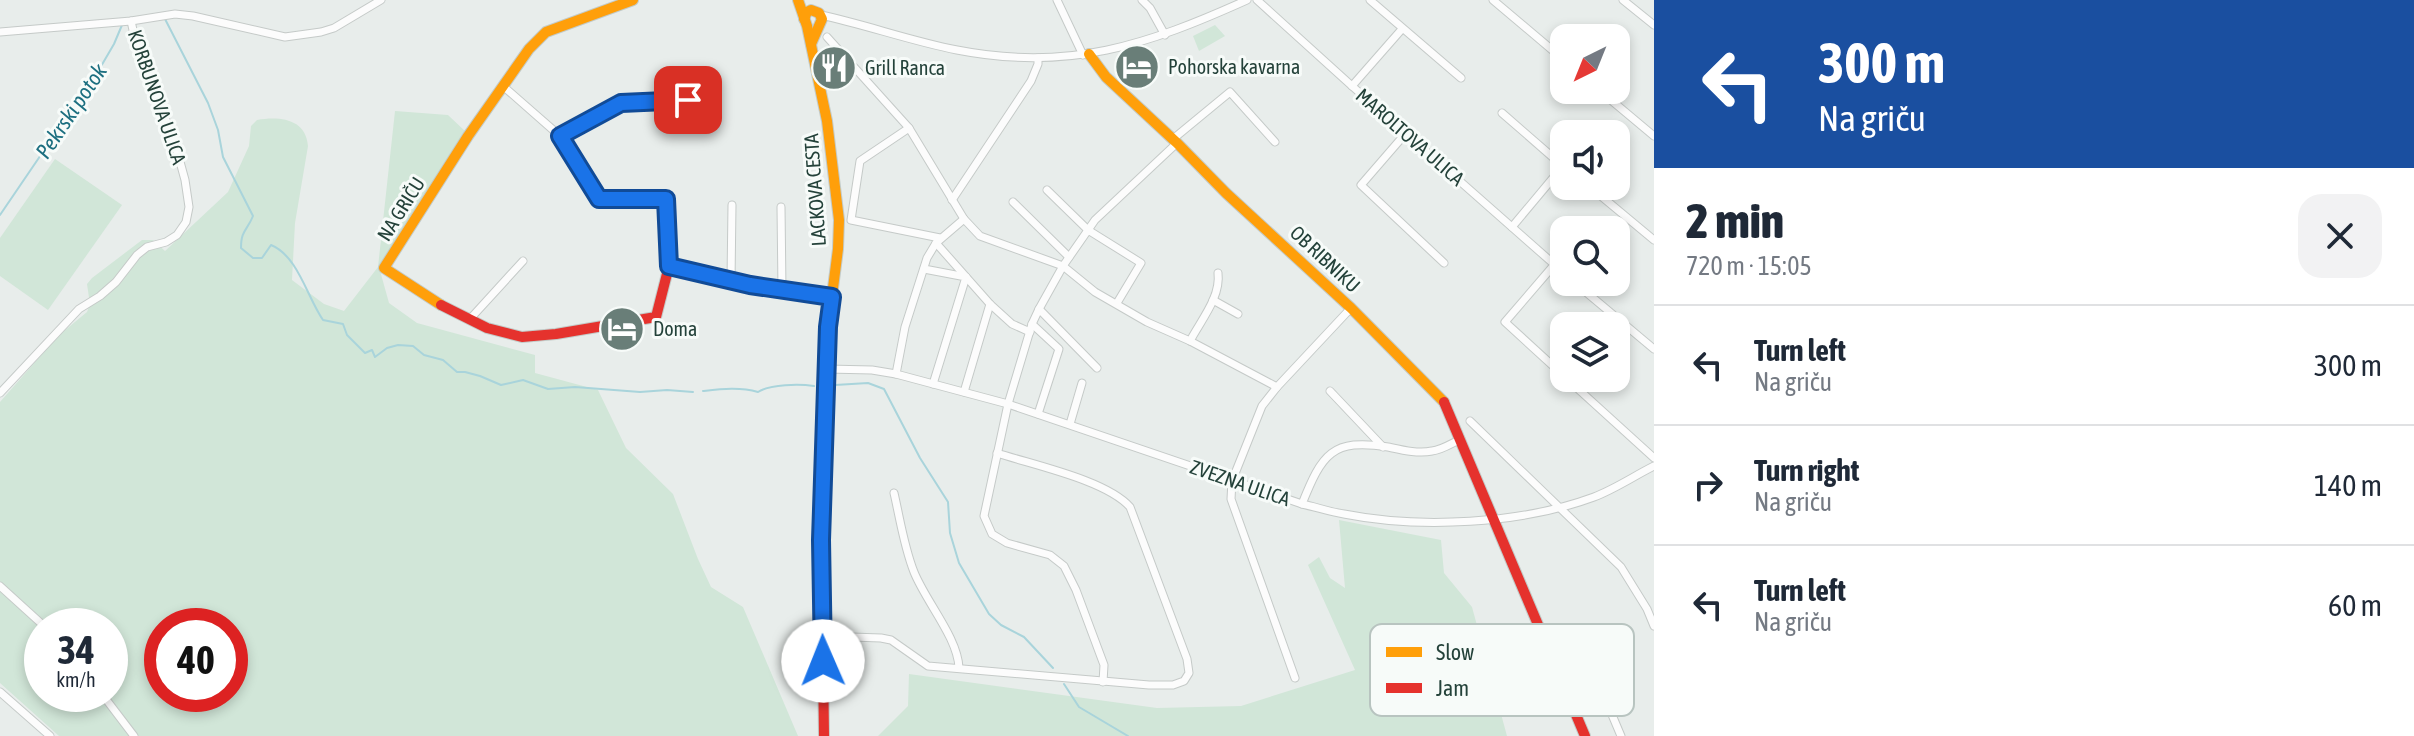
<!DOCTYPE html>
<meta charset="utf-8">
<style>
:root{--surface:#fff;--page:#f2f2f3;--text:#1f2937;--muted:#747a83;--line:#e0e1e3}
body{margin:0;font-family:"Asap Condensed",sans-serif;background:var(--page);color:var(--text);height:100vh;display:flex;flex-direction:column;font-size:30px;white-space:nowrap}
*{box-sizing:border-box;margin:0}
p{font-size:26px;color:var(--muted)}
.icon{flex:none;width:44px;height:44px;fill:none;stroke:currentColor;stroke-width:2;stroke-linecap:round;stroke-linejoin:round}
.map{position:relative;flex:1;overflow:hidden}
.panel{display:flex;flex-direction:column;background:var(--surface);width:760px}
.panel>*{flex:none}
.top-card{background:#1a4fa0;color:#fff;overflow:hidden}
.needle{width:52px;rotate:223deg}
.fabs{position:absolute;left:1550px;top:24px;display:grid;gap:16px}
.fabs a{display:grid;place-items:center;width:80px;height:80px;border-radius:16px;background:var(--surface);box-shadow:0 4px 12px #0003;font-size:40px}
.speed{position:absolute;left:24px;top:608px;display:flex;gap:16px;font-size:40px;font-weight:700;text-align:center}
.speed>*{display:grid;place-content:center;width:104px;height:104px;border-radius:50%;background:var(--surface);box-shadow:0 4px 12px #0003;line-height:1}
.speed small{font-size:20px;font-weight:400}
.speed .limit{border:12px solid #d22;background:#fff;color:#111}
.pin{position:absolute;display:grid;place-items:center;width:68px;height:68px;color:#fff;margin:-34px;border-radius:16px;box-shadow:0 4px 12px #0006}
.me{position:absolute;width:88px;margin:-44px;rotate:359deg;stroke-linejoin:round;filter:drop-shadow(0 0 6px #0008)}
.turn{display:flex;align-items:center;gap:28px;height:168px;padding:0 32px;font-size:36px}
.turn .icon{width:104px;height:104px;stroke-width:2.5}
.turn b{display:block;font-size:56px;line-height:68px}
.round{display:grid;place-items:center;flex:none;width:84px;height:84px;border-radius:24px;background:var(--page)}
.headline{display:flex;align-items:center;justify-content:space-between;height:136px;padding:0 32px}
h1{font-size:48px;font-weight:800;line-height:60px}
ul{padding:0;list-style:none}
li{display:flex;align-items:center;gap:24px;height:120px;padding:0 32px;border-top:2px solid var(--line)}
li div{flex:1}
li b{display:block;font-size:30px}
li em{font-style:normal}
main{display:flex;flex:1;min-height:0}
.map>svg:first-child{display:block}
</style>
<main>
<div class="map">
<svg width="1654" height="736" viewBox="0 0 1654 736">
<rect width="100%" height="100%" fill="#e8edeb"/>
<g fill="#d1e6d8" fill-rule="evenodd">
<polygon points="1215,25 1225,36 1199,51 1193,36"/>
<path d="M395 111 448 115 466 132 431 190 379 267 389 303 417 323 535 355V373L598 390 626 448 673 494 698 559 711 587 743 607 798 736H59L0 683V402L58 336 87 312 90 304 87 284 92 278 142 240H153L165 251 228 192 249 146 251 126 257 120C280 116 306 119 308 146L295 223 292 280 324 304 344 311 378 267ZM42 626H110V694H42ZM162 626H230V694H162Z"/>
<polygon points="55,159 122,205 48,310 0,276 0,238"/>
<polygon points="1339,520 1441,540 1444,573 1472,607 1507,736 878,736 908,706 909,674 1157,708 1241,706 1355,670 1308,565 1319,557 1330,578 1345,588"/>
</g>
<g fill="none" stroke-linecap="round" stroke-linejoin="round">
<g stroke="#a9d4db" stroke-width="2">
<path d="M165 19 208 103 218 130 223 157 253 216C247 231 241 230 241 248L253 258H262L271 245C298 256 307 297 323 320L343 324 347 335 365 353 372 350 375 357 387 348 398 345 413 346 424 355 443 360 457 372H465L480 376 501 385 523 380 548 389 575 387 640 392 667 390 693 392"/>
<polyline points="0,215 100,68 114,44 122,25"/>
<polyline points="835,385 868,383 884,389 920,458 948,502 950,533 959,563 989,614 1001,625 1024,637 1053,668"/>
<path d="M703 391C722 389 740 387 758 392 770 384 800 384 814 386"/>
<polyline points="1064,684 1079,707 1128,736"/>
</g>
<g stroke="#c5cac8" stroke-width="9">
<g id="street">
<polyline points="1057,0 1083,55"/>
<polyline points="1142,0 1150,8 1165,35"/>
<polyline points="1257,0 1352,86 1564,273"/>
<polyline points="1370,0 1461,78"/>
<polyline points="1493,0 1564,60"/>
<polyline points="1623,0 1654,25"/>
<path d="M821 15C867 25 911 41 957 50 1069 72 1147 45 1247 0"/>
<polyline points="0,32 131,21 175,14 193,16 285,37 321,32 334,28 381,0"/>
<polyline points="827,37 909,128 964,219 980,236 1063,266 1095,292 1147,322 1190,341 1277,387"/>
<polyline points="503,86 560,136 599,199 666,199 669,266"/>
<polyline points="1352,86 1402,29"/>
<polyline points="1599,90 1654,136"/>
<polyline points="1502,113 1564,167"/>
<polyline points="909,128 860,161 851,220 940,238"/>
<polyline points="1406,133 1361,185 1444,263"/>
<polyline points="560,136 621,103 662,100 713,100"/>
<polyline points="1173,139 1230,92 1275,142"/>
<polyline points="1589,186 1654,240"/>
<polyline points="1047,190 1088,230 1141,263 1117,303"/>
<polyline points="952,200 1031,81 1038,64 1038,58"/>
<polyline points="1013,202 1069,257"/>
<polyline points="781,207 782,290"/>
<polyline points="1512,227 1563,166"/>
<polyline points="936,243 990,304 1012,324 1030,332"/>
<polyline points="1554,265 1505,322 1564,376"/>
<polyline points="924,269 966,277 933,384"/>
<polyline points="731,281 732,205"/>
<polyline points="1574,282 1654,349"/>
<polyline points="1213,300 1238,314"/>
<polyline points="1039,309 1097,368"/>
<polyline points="470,319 523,261"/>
<polyline points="1032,324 1059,349 1038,414"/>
<path d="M1190 341C1201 320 1221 297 1218 273"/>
<path d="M827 369 872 370 896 374 1008 404 1302 504C1316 507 1330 512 1344 514 1420 529 1521 524 1594 497 1615 489 1634 476 1654 466"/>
<polyline points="896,374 905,327 927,258 936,243 964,219"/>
<polyline points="1566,378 1654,458"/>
<polyline points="1330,391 1383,447"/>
<polyline points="964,392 990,304"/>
<polyline points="0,393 79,309 100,296 116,282 137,255 147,247 166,242 177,235 186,222 189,207 185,180 174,140 137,48 131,21"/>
<polyline points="1470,421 1621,567 1647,609 1654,626"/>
<polyline points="1070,424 1082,383"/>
<path d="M894 493C900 519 904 547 914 572 926 602 958 638 959 668"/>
<path d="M1302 504C1322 454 1332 438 1388 447 1402 450 1418 454 1432 451 1442 450 1452 443 1461 439"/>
<polyline points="0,586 44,626"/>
<path d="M822 636 881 638 891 640 928 666 1149 685H1173L1184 681 1189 673 1187 659 1130 507C1106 480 1033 465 997 453"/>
<polyline points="1295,678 1231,499 1232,481 1262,406 1277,387 1351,308"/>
<polyline points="1103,682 1104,665 1076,590 1064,566 1050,555 1007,543 992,534 984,516 1008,404 1032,324 1039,309 1063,266 1095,220 1177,143"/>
<polyline points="1599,684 1621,736"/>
<polyline points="0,692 50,736"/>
<polyline points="102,694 134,736"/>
</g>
</g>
<g stroke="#c3cbc8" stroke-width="12">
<g id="slow">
<polyline points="798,0 807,26 827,121 839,220 838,249 828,327 821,540 822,585"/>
<polyline points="804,19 807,12 811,10 819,13 822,19 811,44"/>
<polyline points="1089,54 1106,77 1177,143 1226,193 1351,308 1444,402"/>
<polyline points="441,305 384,268 468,136 529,49 546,32 633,0"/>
</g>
</g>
<g stroke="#c3cbc8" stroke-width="12">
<g id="jam">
<polyline points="441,305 487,328 522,337 556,334 656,317 669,266 750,285 832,297"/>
<polyline points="1444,402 1585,736"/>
<polyline points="822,585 824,736"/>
</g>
</g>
<use href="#street" stroke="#fcfcfc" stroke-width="7"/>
<use href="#slow" stroke="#ff9f0a" stroke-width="10"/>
<use href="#jam" stroke="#e5322d" stroke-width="10"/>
</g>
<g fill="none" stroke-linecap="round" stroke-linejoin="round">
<g stroke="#114b97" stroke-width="20">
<polyline id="route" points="688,100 621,103 560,136 599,199 666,199 669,266 750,285 832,297 828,327 821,540 823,661"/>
</g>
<use href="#route" stroke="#1a73e8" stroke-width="14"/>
</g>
<defs>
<g id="hotel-disc" transform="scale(2.3)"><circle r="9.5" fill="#697e78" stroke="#f7fbf9"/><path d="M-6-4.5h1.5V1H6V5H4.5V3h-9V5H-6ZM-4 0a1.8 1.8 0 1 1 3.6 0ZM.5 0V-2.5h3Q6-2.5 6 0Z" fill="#fff"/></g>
<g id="restaurant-disc" transform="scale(2.3)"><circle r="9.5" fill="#697e78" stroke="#f7fbf9"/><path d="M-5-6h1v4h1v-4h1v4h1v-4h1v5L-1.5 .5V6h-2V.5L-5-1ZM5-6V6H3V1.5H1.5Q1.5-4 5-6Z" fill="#fff"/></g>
</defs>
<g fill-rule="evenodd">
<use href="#hotel-disc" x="1137" y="67"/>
<use href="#restaurant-disc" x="834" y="68"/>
<use href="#hotel-disc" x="622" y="329"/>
</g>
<g text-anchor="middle" stroke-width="6" stroke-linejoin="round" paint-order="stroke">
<g font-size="20" fill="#24423a" stroke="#f7fbf9" text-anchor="start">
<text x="1168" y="74">Pohorska kavarna</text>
<text x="865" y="75">Grill Ranca</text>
<text x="653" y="336">Doma</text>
</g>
<g font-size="20" fill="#24423a" stroke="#f7fbf9">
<text transform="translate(157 97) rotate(71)" y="7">KORBUNOVA ULICA</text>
<text transform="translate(1410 137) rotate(41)" y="7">MAROLTOVA ULICA</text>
<text transform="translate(815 190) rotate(-94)" y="7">LACKOVA CESTA</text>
<text transform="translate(401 209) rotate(-58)" y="7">NA GRIČU</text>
<text transform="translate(1325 259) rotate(43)" y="7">OB RIBNIKU</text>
<text transform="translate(1240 483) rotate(19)" y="7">ZVEZNA ULICA</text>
</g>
<g font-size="22" font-style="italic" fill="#1c6f80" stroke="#f7fbf9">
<text transform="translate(71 111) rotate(-56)" y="8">Pekrski potok</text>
</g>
</g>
<rect x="1370" y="624" width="264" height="92" rx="12" fill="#f7fbf9" stroke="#b8c4c0" stroke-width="2"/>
<rect x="1386" y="647" width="36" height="10" fill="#ff9f0a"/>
<rect x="1386" y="683" width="36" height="10" fill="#e5322d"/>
<g font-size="22" fill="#24423a">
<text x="1436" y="660">Slow</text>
<text x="1436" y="696">Jam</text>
</g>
</svg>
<div class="fabs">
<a><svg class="needle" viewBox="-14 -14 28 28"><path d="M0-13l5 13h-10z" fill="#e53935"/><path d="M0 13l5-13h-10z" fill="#747a83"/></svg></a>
<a><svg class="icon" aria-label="sound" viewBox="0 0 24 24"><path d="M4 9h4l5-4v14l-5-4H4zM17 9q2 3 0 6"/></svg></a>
<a><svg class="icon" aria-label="search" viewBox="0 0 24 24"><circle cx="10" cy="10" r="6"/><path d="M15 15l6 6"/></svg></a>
<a><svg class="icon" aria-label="layers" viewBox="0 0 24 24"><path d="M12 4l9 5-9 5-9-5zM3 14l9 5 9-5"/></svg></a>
</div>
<div class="speed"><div>34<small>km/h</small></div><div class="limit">40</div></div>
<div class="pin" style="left:688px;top:100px;background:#d93025"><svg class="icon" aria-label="arrive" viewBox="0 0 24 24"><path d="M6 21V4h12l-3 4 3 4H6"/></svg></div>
<svg class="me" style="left:823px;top:661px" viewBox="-20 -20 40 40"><circle r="19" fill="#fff"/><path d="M0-13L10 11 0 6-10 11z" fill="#1a73e8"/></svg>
</div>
<section class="panel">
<div class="top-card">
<div class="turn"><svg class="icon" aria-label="left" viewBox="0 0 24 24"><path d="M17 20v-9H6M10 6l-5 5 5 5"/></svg><div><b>300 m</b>Na griču</div></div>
</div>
<div class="headline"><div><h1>2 min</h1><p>720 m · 15:05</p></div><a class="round"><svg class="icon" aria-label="close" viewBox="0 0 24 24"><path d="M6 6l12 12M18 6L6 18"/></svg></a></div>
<ul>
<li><svg class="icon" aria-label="left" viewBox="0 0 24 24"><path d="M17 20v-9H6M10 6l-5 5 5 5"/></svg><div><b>Turn left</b><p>Na griču</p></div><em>300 m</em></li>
<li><svg class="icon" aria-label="right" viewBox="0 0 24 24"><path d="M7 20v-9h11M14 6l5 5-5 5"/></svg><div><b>Turn right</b><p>Na griču</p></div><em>140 m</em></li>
<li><svg class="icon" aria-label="left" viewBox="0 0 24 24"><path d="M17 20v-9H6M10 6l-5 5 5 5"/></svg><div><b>Turn left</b><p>Na griču</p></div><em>60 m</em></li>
</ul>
</section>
</main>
